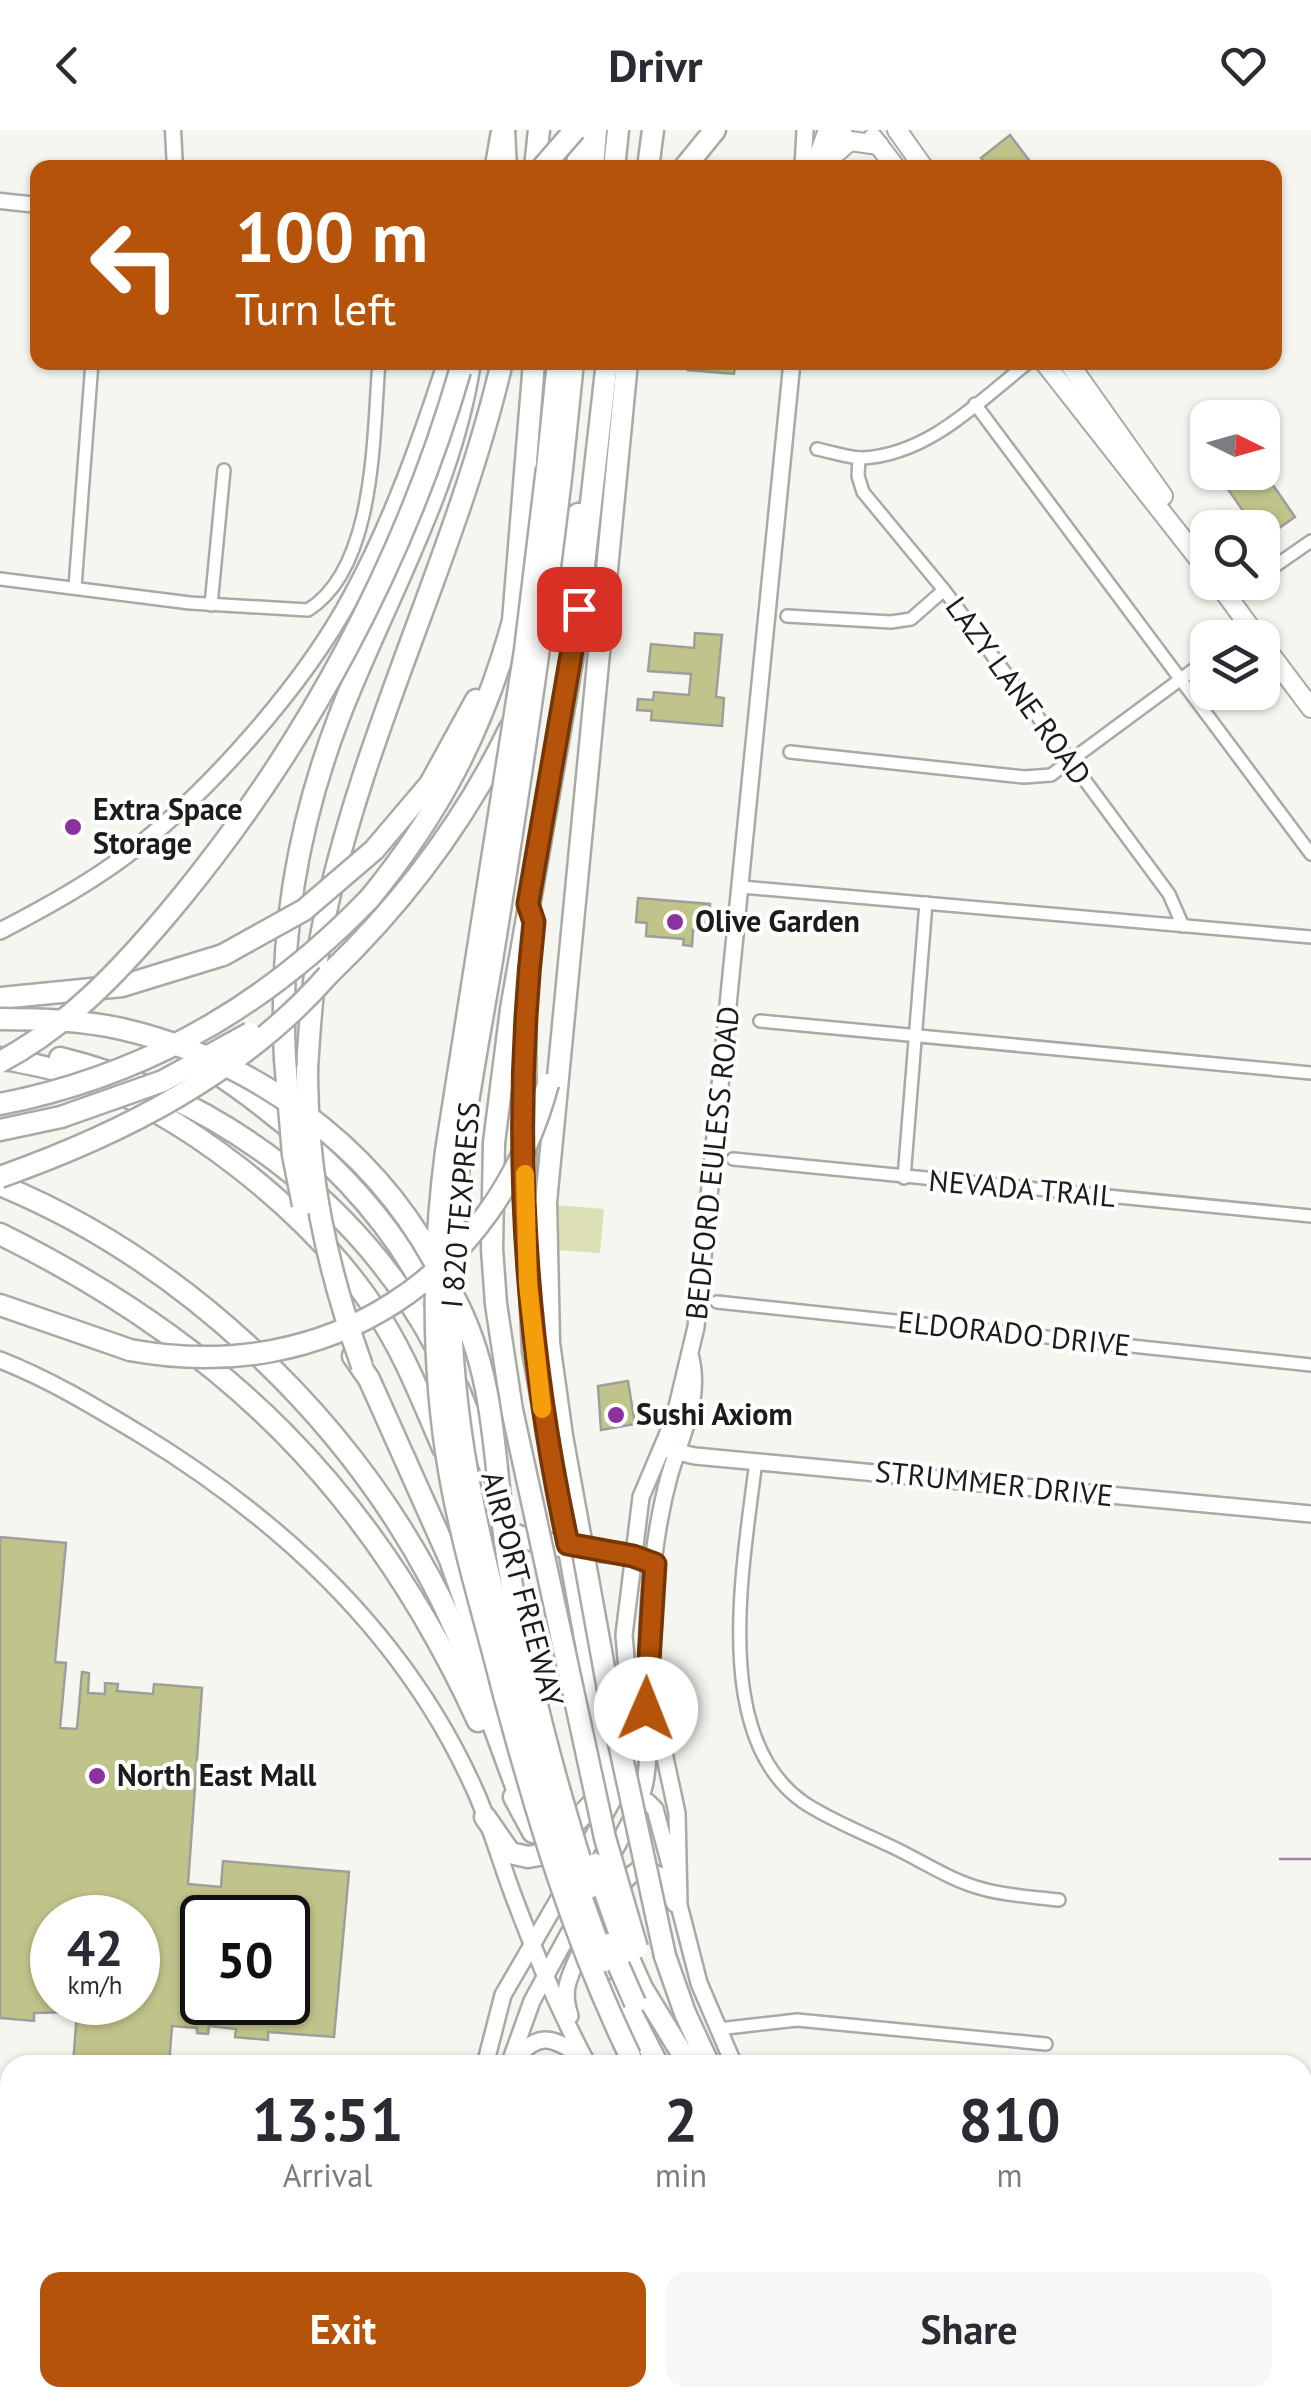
<!DOCTYPE html>
<style>
:root{--surface:#fff;--page:#f7f7f7;--text:#2b2b33;--muted:#7c7c81;--accent:#b45309}
body{margin:0;font-family:"PT Sans",sans-serif;background:var(--page);color:var(--text);height:100vh;display:flex;flex-direction:column;font-size:38px;white-space:nowrap}
*{box-sizing:border-box;margin:0}
p{font-size:32px;color:var(--muted)}
.icon{flex:none;width:55px;height:55px;fill:none;stroke:currentColor;stroke-width:2;stroke-linecap:round;stroke-linejoin:round}
.map{position:relative;flex:1;overflow:hidden}
.side{position:absolute;left:0px;top:1925px;width:1312px;height:352px;display:flex;flex-direction:column;background:var(--surface);border-radius:30px 30px 0 0;box-shadow:0 2px 8px #0004}
.side>*{flex:none}
.banner{position:absolute;left:30px;top:30px;width:1252px;height:210px;border-radius:20px;box-shadow:0 2px 8px #0004;background:#b45309;color:#fff;overflow:hidden}
.needle{width:65px;rotate:95deg}
.tools{position:absolute;left:1190px;top:270px;display:grid;gap:20px}
.tools a{display:grid;place-items:center;width:90px;height:90px;border-radius:20px;background:var(--surface);box-shadow:0 2px 8px #0004;font-size:50px}
.speed{position:absolute;left:30px;top:1765px;display:flex;gap:20px;font-size:50px;font-weight:700;text-align:center}
.speed>*{display:grid;place-content:center;width:130px;height:130px;border-radius:50%;background:var(--surface);box-shadow:0 2px 8px #0004;line-height:1}
.speed small{font-size:25px;font-weight:400}
.speed .limit{border:5px solid #111;border-radius:15px;background:#fff;color:#111}
.pin{position:absolute;display:grid;place-items:center;width:85px;height:85px;color:#fff;margin:-42px;border-radius:20px;box-shadow:0 5px 15px #0006}
.me{position:absolute;width:110px;margin:-55px;rotate:1deg;stroke-linejoin:round;filter:drop-shadow(0 0 8px #0008)}
.turn{display:flex;align-items:center;gap:35px;height:210px;padding:0 40px;font-size:45px}
.turn .icon{width:130px;height:130px;stroke-width:2.5}
.turn b{display:block;font-size:70px;line-height:85px}
.eta{display:flex;justify-content:space-evenly;align-items:center;height:170px;text-align:center}
.eta b{font-size:60px;font-weight:800;line-height:70px}
.cta{display:flex;gap:20px;margin-top:auto;padding:20px 40px}
.cta a{flex:1;height:115px;border-radius:20px;background:var(--accent);color:#fff;font-size:40px;font-weight:800;line-height:115px;text-align:center}
.cta a+a{background:var(--page);color:var(--text)}
header{display:flex;justify-content:space-between;align-items:center;height:130px;padding:0 40px;background:var(--surface);font-size:45px;font-weight:800}
.map>svg:first-child{display:block}
</style>
<header><svg class="icon" aria-label="back" viewBox="0 0 24 24"><path d="M15 5l-7 7 7 7"/></svg>Drivr<svg class="icon" aria-label="heart" viewBox="0 0 24 24"><path d="M12 20l-8-8c-3-5 5-10 8-4 3-6 11-1 8 4z"/></svg></header>
<div class="map">
<svg width="1311" height="2276" viewBox="0 0 1311 2276">
<rect width="100%" height="100%" fill="#f5f6f0"/>
<polygon fill="#dddfb5" points="554,1075 604,1079 600,1123 555,1120"/>
<g fill="none" stroke-linecap="round" stroke-linejoin="round">
<polyline stroke="#a186a6" stroke-width="2.5" points="1280,1729 1311,1729"/>
</g>
<g fill="#c1c48a" stroke="#9e9f9a" stroke-width="2.5" fill-rule="evenodd">
<polygon points="1010,5 1035,38 989,38 981,28"/>
<polygon points="689,232 735,232 734,244 688,240"/>
<polygon points="1242,342 1264,342 1295,387 1262,410 1262,398 1255,398 1225,355"/>
<polygon points="695,503 722,505 716,567 724,568 722,596 651,590 652,581 637,580 638,569 653,570 654,562 689,565 691,544 648,541 651,514 694,518"/>
<polygon points="638,768 710,774 709,793 705,793 704,801 693,800 692,816 683,815 684,809 646,806 647,793 636,792"/>
<polygon points="628,1251 635,1294 601,1300 598,1256"/>
<path d="M0 1407 66 1413 55 1532 66 1533 60 1598 77 1599 82 1542 89 1543 88 1563 105 1564V1553L118 1554 117 1561 153 1564 154 1554 202 1558 188 1754 221 1757 223 1731 349 1742 334 1907 268 1902V1910L235 1907 236 1899 209 1896 208 1904 197 1903V1898L172 1896 169 1935H73L77 1882 34 1883V1891L0 1888ZM52 1788H138V1872H52ZM202 1788H288V1872H202Z"/>
</g>
<g fill="none" stroke-linecap="round" stroke-linejoin="round">
<g stroke="#a9a9a5" stroke-width="16">
<g id="minor">
<polyline points="975,274 1311,724"/>
<path d="M817 319C832 322 848 328 863 328 930 324 979 271 1029 232"/>
<polyline points="859,328 858,346 863,362 944,460 1169,764 1183,796"/>
<polyline points="1262,445 1311,411"/>
<path d="M0 449 190 473 308 480C376 438 373 304 379 232"/>
<polyline points="75,457 92,232"/>
<polyline points="1229,468 1252,452"/>
<polyline points="211,475 224,340"/>
<polyline points="787,486 891,492 911,489 944,460"/>
<polyline points="1233,508 1249,495"/>
<polyline points="790,622 1024,647 1051,645 1208,529"/>
<polyline points="742,757 1311,807"/>
<polyline points="760,891 1311,943"/>
<polyline points="733,1029 1311,1086"/>
<polyline points="904,1048 926,773"/>
<polyline points="717,1172 1311,1235"/>
<path d="M756 1330C745 1427 708 1605 803 1672 828 1689 859 1701 886 1714 918 1728 948 1750 983 1759 1007 1766 1034 1767 1059 1770"/>
<polyline points="718,1899 797,1890 1046,1914"/>
<polyline points="0,2212 10,2213"/>
<polyline points="99,2268 99,2276"/>
<polyline points="501,2268 624,2276"/>
<polyline points="763,2276 772,2268"/>
<polyline points="777,2276 800,2276"/>
</g>
</g>
<g stroke="#a9a9a5" stroke-width="19">
<g id="tertiary">
<polyline points="173,0 175,38"/>
<polyline points="0,71 38,75"/>
</g>
</g>
<g stroke="#a9a9a5" stroke-width="20">
<g id="secondary">
<polyline points="830,27 844,0"/>
<polyline points="493,38 499,4"/>
<polyline points="803,38 805,0"/>
<path d="M0 801C43 779 85 756 124 727 206 666 304 555 352 465 392 391 420 312 446 232"/>
<path d="M0 1230C49 1249 95 1277 140 1304 281 1390 404 1504 473 1656 489 1690 499 1727 512 1762 534 1821 558 1879 588 1935"/>
<polyline points="668,1320 695,1326 1311,1384"/>
<polyline points="653,1572 677,1683 679,1775 699,1853 734,1935"/>
<polyline points="631,1668 648,1672 655,1679 673,1746"/>
<path d="M609 1730C623 1704 642 1676 646 1646 651 1613 646 1579 647 1546 647 1481 652 1410 669 1347 680 1307 701 1270 691 1228"/>
<polyline points="578,1734 628,1642 633,1610 624,1505 641,1367 674,1289 696,1197 792,232"/>
<path d="M570 1886C567 1877 565 1866 567 1856 574 1827 616 1750 641 1738L662 1746 675 1774"/>
<polyline points="485,1935 503,1865 565,1758"/>
<polyline points="509,1935 532,1871 576,1790"/>
<path d="M512 1935C536 1900 552 1906 582 1927"/>
<polyline points="0,2124 10,2125"/>
<polyline points="795,2268 800,2276"/>
<polyline points="1001,2268 1009,2276"/>
<polyline points="461,2276 461,2268"/>
</g>
</g>
<g stroke="#a9a9a5" stroke-width="22">
<g id="primary">
<polyline points="897,0 924,38"/>
<polyline points="873,8 896,38"/>
<polyline points="828,30 850,11 879,15"/>
<polyline points="814,38 828,0"/>
<polyline points="1044,232 1208,441"/>
<polyline points="1068,232 1163,366"/>
<polyline points="1217,452 1258,508"/>
<polyline points="1262,513 1311,578"/>
</g>
</g>
<g stroke="#a9a9a5" stroke-width="25">
<g id="motorway">
<polyline points="504,0 506,38"/>
<polyline points="535,38 539,0"/>
<polyline points="577,38 580,0"/>
<polyline points="593,38 596,0"/>
<polyline points="614,38 618,0"/>
<polyline points="648,38 653,0"/>
<polyline points="684,38 715,0"/>
<polyline points="547,338 558,232"/>
<polyline points="562,339 573,232"/>
<polyline points="547,506 578,384"/>
<polyline points="374,720 430,654 476,570"/>
<path d="M370 768C441 681 483 599 513 491L534 232"/>
<path d="M328 845C404 772 464 693 510 598"/>
<polyline points="0,868 122,856 223,825"/>
<path d="M0 928C25 933 50 937 74 945 183 981 308 1081 372 1175 403 1219 422 1270 443 1318"/>
<path d="M60 928C218 967 360 1073 437 1219"/>
<path d="M285 929C279 809 296 699 339 587 384 470 451 359 470 232"/>
<path d="M203 934C293 993 379 1068 428 1165"/>
<path d="M307 938C310 892 313 846 322 801 360 606 457 426 502 232"/>
<polyline points="0,974 24,969"/>
<polyline points="0,1000 61,987"/>
<path d="M0 1055C179 1129 340 1279 431 1450 469 1521 494 1599 523 1675"/>
<path d="M0 1104C225 1215 373 1362 478 1591"/>
<polyline points="0,1175 130,1220"/>
<polyline points="353,1226 369,1249 450,1430 490,1543"/>
<polyline points="458,1258 494,1346"/>
<polyline points="562,1306 549,1213 546,1072 627,232"/>
<path d="M469 1371C502 1419 581 1417 633 1425"/>
<polyline points="535,1385 512,1280 496,1174 492,1119 494,1013 511,879 575,514 607,232"/>
<polyline points="514,1667 533,1702"/>
<polyline points="485,1687 510,1723 528,1727 545,1724 603,1663 608,1635 533,1221 526,1075 525,869"/>
<polyline points="626,1822 642,1858 689,1935"/>
<polyline points="665,1826 685,1883 709,1935"/>
<polyline points="618,1857 658,1935"/>
<polyline points="850,2268 857,2276"/>
<polyline points="878,2268 885,2276"/>
<polyline points="919,2268 926,2276"/>
<polyline points="959,2268 967,2276"/>
</g>
</g>
<use href="#minor" stroke="#fff" stroke-width="11"/>
<use href="#tertiary" stroke="#fff" stroke-width="14"/>
<use href="#secondary" stroke="#fff" stroke-width="15"/>
<use href="#primary" stroke="#fff" stroke-width="18"/>
<use href="#motorway" stroke="#fff" stroke-width="20"/>
<g stroke="#a9a9a5" stroke-width="25" stroke-linecap="butt">
<g id="motorway-bridge">
<polyline points="542,38 575,0"/>
<path d="M547 338 525 520 446 1021C432 1130 431 1238 450 1346 463 1419 485 1489 503 1561 537 1687 573 1808 630 1926"/>
<path d="M562 339C543 502 519 662 493 824 476 929 453 1035 451 1142 447 1281 479 1414 515 1547 542 1644 568 1738 605 1831"/>
<polyline points="223,825 304,780 374,720"/>
<path d="M0 889C41 889 82 890 122 899 252 929 370 1014 434 1131"/>
<polyline points="285,929 293,1025 303,1075"/>
<path d="M0 932C72 894 128 832 180 769 307 614 404 433 460 241"/>
<path d="M307 938C307 1046 326 1135 362 1236"/>
<path d="M24 969C161 937 273 869 370 768"/>
<polyline points="61,987 163,951 250,903"/>
<path d="M0 1047C122 1004 242 943 328 845"/>
<path d="M453 1165C499 1249 493 1341 508 1432 525 1540 556 1655 589 1758"/>
<path d="M130 1220C328 1257 496 1146 548 954"/>
<polyline points="562,1306 611,1576 665,1826"/>
<polyline points="535,1385 605,1708 637,1818"/>
<polyline points="595,1734 626,1822"/>
<polyline points="609,1814 635,1873"/>
</g>
</g>
<use href="#motorway-bridge" stroke="#fff" stroke-width="20"/>
</g>
<g fill="none" stroke-linecap="round" stroke-linejoin="round">
<g stroke="#753606" stroke-width="25">
<path id="route" d="M579 479 528 774 534 792C511 1000 524 1211 568 1414L633 1426 655 1434 646 1579"/>
</g>
<use href="#route" stroke="#b45309" stroke-width="18"/>
<polyline stroke="#f59e0b" stroke-width="18" points="525,1044 528,1154 542,1279"/>
</g>
<g fill="#8c329e" stroke="#fff" stroke-width="4">
<circle cx="73" cy="697" r="10"/>
<circle cx="675" cy="792" r="10"/>
<circle cx="616" cy="1285" r="10"/>
<circle cx="97" cy="1646" r="10"/>
</g>
<g text-anchor="middle" stroke-width="8" stroke-linejoin="round" paint-order="stroke">
<g font-size="30" fill="#1c1c1b" stroke="#fff">
<text transform="translate(1018 561) rotate(54)" y="10">LAZY LANE ROAD</text>
<text transform="translate(713 1033) rotate(-84)" y="10">BEDFORD EULESS ROAD</text>
<text transform="translate(1022 1059) rotate(5)" y="10">NEVADA TRAIL</text>
<text transform="translate(461 1075) rotate(-85)" y="10">I 820 TEXPRESS</text>
<text transform="translate(1014 1204) rotate(6)" y="10">ELDORADO DRIVE</text>
<text transform="translate(994 1354) rotate(6)" y="10">STRUMMER DRIVE</text>
<text transform="translate(522 1459) rotate(75)" y="10">AIRPORT FREEWAY</text>
</g>
<g font-size="30" font-weight="bold" fill="#1c1c1b" stroke="#fff" text-anchor="start">
<text x="93" y="690">Extra Space<tspan x="93" dy="34">Storage</tspan></text>
<text x="695" y="802">Olive Garden</text>
<text x="636" y="1295">Sushi Axiom</text>
<text x="117" y="1656">North East Mall</text>
</g>
</g>
</svg>
<div class="tools">
<a><svg class="needle" viewBox="-14 -14 28 28"><path d="M0-13l5 13h-10z" fill="#e53935"/><path d="M0 13l5-13h-10z" fill="#7c7c81"/></svg></a>
<a><svg class="icon" aria-label="search" viewBox="0 0 24 24"><circle cx="10" cy="10" r="6"/><path d="M15 15l6 6"/></svg></a>
<a><svg class="icon" aria-label="layers" viewBox="0 0 24 24"><path d="M12 4l9 5-9 5-9-5zM3 14l9 5 9-5"/></svg></a>
</div>
<div class="speed"><div>42<small>km/h</small></div><div class="limit">50</div></div>
<div class="pin" style="left:579px;top:479px;background:#d93025"><svg class="icon" aria-label="arrive" viewBox="0 0 24 24"><path d="M6 21V4h12l-3 4 3 4H6"/></svg></div>
<svg class="me" style="left:646px;top:1579px" viewBox="-20 -20 40 40"><circle r="19" fill="#fff"/><path d="M0-13L10 11 0 6-10 11z" fill="#b45309"/></svg>
<div class="banner">
<div class="turn"><svg class="icon" aria-label="left" viewBox="0 0 24 24"><path d="M17 20v-9H6M10 6l-5 5 5 5"/></svg><div><b>100 m</b>Turn left</div></div>
</div>
<section class="side">
<div class="eta">
<div><b>13:51</b><p>Arrival</p></div>
<div><b>2</b><p>min</p></div>
<div><b>810</b><p>m</p></div>
</div>
<div class="cta"><a>Exit</a><a>Share</a></div>
</section>
</div>
